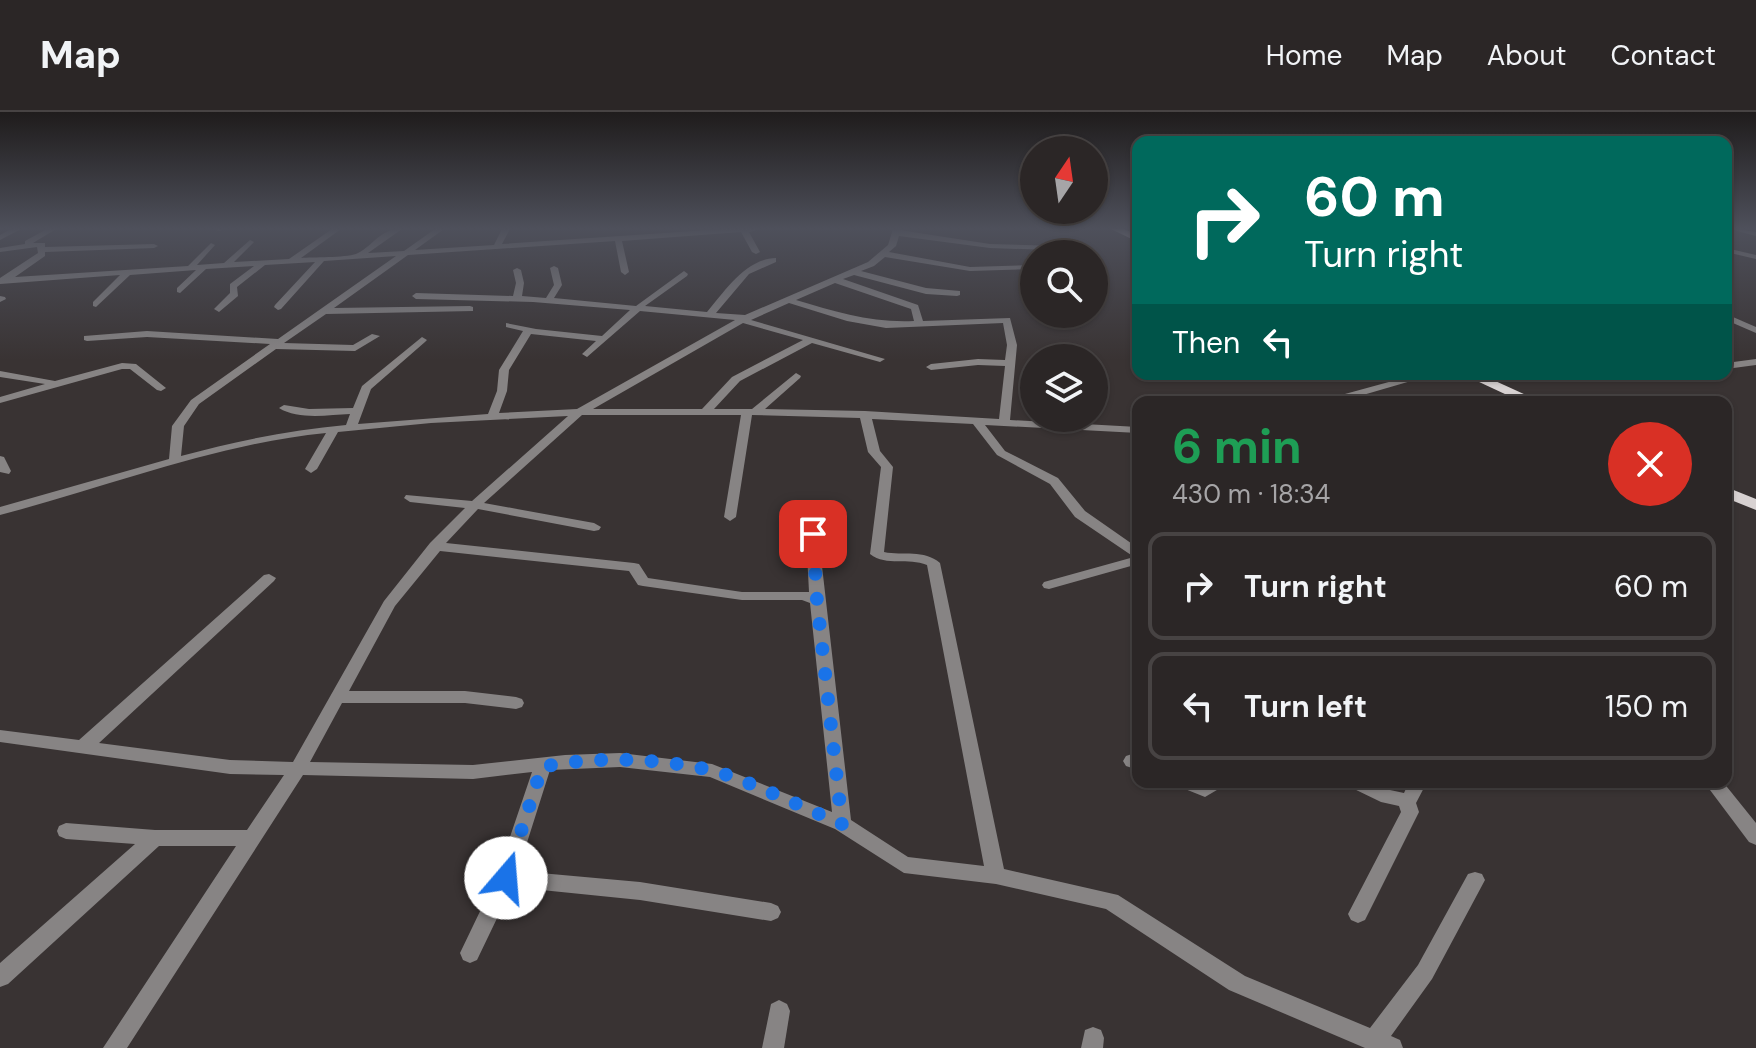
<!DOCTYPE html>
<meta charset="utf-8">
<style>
:root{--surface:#2b2626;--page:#373232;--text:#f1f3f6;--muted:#a6a5a7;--line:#474343}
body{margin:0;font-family:"DM Sans",sans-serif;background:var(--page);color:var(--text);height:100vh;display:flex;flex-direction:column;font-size:30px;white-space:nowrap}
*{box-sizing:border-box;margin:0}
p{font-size:26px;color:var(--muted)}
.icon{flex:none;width:44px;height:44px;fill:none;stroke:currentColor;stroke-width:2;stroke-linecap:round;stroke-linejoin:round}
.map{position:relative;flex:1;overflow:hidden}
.panel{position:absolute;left:1132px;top:284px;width:600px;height:392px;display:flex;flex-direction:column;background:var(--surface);border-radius:16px;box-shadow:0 2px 6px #0004,0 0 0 2px var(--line)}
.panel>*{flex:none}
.top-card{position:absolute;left:1132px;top:24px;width:600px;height:244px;border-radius:16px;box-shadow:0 2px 6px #0004,0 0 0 2px var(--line);background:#00695c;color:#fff;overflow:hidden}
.needle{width:52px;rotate:13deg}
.tools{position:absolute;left:1020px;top:24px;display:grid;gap:16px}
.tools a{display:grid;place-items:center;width:88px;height:88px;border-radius:50%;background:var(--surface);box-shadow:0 2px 6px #0004,0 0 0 2px var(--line);font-size:40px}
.pin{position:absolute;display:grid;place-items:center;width:68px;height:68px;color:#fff;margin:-34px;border-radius:16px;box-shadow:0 4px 12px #0006}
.me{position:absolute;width:88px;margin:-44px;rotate:18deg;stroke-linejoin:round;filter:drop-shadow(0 0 6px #0008)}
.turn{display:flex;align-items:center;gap:28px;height:168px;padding:0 40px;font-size:36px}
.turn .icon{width:104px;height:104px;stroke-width:2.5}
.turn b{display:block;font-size:56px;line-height:68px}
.then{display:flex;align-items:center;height:76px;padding:0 40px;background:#0003;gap:16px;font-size:30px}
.round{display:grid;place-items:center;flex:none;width:84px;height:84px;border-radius:42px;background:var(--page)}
.headline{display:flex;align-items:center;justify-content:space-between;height:136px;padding:0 40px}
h1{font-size:48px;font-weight:700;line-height:60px;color:#1e9e55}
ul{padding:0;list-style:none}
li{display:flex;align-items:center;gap:24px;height:108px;margin:0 16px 12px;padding:0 24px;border:4px solid var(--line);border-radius:16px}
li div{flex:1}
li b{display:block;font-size:30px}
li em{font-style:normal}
header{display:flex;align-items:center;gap:48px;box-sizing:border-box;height:112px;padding:0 40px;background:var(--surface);border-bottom:2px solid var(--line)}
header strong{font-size:38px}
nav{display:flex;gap:44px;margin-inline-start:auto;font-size:28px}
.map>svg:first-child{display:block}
</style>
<header>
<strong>Map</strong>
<nav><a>Home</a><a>Map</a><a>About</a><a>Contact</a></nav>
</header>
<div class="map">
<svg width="1756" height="936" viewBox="0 0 1756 936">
<rect width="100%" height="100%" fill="#393333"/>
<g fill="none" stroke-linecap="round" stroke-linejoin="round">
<g fill="#878484" fill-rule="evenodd">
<polygon points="11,117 21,117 0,128 0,123"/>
<path d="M47 117H56L33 131H45V135L154 132 158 134 154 136 45 140V144L15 165 188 154 211 131 215 133 197 153 224 151 250 128 254 130 234 150 289 147 332 117H341L301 146C313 145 350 146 358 141 374 133 379 117 402 117L368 141 404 139 435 117H444L415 138 494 133 502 117H510L502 132 724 117H761L749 120 760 140 756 142 752 140 741 120 622 129 629 160 625 163 621 160 615 129 408 143 334 196 470 194 473 195V199L326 202 284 231 353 233 372 222 380 224 355 239 276 237 199 292 184 314 181 344C235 329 291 318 346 313L350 302C328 303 298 308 279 296L284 293 309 297 353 296 362 274 422 225 427 228 425 230 371 277 358 312 488 302 497 279 499 258 523 219 506 215V211L536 217 602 224 630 198 533 190 416 187 412 184 416 181 513 184 516 171 513 158 517 156 521 158 524 171 522 184 546 186 554 173 550 156 554 154 558 156 562 173 554 186 636 194 684 159 688 162 687 164 645 194 707 200C725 179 745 147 776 146V150L749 162 716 201 745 203 868 150 888 133 893 117 990 132 1057 134 1060 142H1052L1051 138 990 136 899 124 896 134 889 140 970 155 1034 153V157L970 159 885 145 874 154 861 159 926 176 960 179V183L957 184 926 182 854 163 843 167 918 193 923 209 1010 206 1017 233 1010 308 1138 315V321L985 313 1005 339 1058 366 1085 399 1138 436V452L1049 477 1044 476 1042 473 1044 470 1134 445 1075 405 1050 372 997 343 973 312 872 307 880 339 893 355 884 440C903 444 924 437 940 451L1004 757 1118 783 1245 864 1370 916 1418 853 1468 762 1475 760 1482 762 1485 768 1432 867 1391 924 1400 928 1403 936H1365L1229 878 1106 797 996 772 904 761 835 717 710 665 620 655 550 658 518 759 640 770 771 791 778 794 781 800 778 806 771 809 640 788 512 775 477 848 470 851 463 848 460 841 496 766 532 660 473 667 303 663 127 936H103L236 734H159L8 872 0 875V851L135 732 66 727 59 724 57 719 59 714 66 711 155 718H247L284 663 230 662 0 630V618L79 628 264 463 269 462 276 466 274 469 99 631 230 648 293 650 384 489 430 431 465 396 410 390 404 386 406 383 472 389 568 304 431 311 338 320 317 357 311 361 305 357 326 321C214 332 108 375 0 403V395L169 347 172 314 191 288 270 232 147 225 87 229 84 228V224L147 219 278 227 396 144 324 149 281 197 278 198 274 195 275 193 315 150 265 153 237 175 238 184 219 200 214 197 230 181V172L254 154 206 157 180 181 177 180V176L196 158 130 163 96 195 93 194V190L120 163 0 172V166L38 141 37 135 0 140V136L25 132V129ZM835 171 911 197 914 209C872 211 836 200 796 188ZM789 191 847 209 886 216 1003 211 1007 233 1005 248 978 247 931 252 926 255 931 258 978 253 1005 254 999 307 865 299 765 297 800 266 801 264 796 261 752 297H714L740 269 812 231 880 250 885 247 751 208ZM640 199 735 208 577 297 499 301 507 279 509 258 531 222 596 229 582 242 587 245ZM743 211 803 228 732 265 702 297H593ZM582 303H741L724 405 730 409 736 405 752 303 860 306 868 340 881 355 870 442C887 455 908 445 927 453L984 754 908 745 851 708 818 419H808L806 422 809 480H742L648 466 639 452 634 451 446 431 478 397 594 419 599 418 601 415 594 411 484 391ZM440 439 629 459 638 473 643 474 742 488H802L810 491 832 700 712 652 620 641 565 643 473 653 310 650 342 591H465L516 597 522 595 524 591 522 587 516 585 465 579H349L395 494Z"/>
<polygon points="211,117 224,117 220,119"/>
<polygon points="1129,117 1138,117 1138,120 1129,121"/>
<polygon points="1736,117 1756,120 1756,124 1737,119"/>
<polygon points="1726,136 1756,143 1756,147 1726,140"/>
<polygon points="0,184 5,185 6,187 0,190"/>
<polygon points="1726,202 1756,215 1756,221 1726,208"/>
<polygon points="1756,247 1756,253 1726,257 1726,251"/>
<polygon points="122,251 136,252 166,276 161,279 157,278 130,257 122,257 0,291 0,285 45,272 0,265 0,259 55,269"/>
<polygon points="1418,262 1435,262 1339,290 1322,290 1323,288"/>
<polygon points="0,344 4,345 11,359 9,362 0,360"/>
<polygon points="1138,552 1138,564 1132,563 1130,559 1132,553"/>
<polygon points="1132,642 1138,644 1138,658 1126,654 1123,649 1126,644"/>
<polygon points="1177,670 1225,670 1222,675 1205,685 1180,675"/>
<polygon points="1347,670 1372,670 1390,678 1404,681 1409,670 1427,670 1416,691 1419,700 1365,808 1358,811 1351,808 1348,802 1401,700 1399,694 1381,690 1350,675"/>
<polygon points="1704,670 1723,670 1756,711 1756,733 1749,730"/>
<polygon points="779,888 787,892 790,899 784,936 762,936 771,892"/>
<polygon points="1093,915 1101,918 1104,926 1103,936 1081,936 1085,918"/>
</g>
<g fill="#d8d2d2" fill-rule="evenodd">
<polygon points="1111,117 1124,117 1138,123 1138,130"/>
<polygon points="1462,262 1480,262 1541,290 1522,290"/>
<polygon points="1726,375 1756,387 1756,398 1726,386"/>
</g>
</g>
<linearGradient id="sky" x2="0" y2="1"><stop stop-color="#1f1c1c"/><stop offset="0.47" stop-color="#4e505b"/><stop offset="1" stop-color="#4e505b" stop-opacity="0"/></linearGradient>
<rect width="1756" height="248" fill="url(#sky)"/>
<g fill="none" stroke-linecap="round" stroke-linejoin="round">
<path stroke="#1a73e8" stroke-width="14" stroke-dasharray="0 25.2" d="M506 766 542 655C596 643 674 646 727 663 766 677 804 696 842 712L817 489 813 422"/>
</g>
</svg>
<div class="tools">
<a><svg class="needle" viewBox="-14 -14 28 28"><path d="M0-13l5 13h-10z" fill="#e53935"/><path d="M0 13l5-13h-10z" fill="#a6a5a7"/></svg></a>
<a><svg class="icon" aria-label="search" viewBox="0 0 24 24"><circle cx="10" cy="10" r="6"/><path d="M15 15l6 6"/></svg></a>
<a><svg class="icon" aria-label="layers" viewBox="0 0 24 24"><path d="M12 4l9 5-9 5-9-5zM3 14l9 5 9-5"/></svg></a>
</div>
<div class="pin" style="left:813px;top:422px;background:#d93025"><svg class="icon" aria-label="arrive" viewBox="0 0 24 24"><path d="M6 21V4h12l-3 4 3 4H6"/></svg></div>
<svg class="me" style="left:506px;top:766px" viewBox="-20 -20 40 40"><circle r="19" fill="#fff"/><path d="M0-13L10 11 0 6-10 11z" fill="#1a73e8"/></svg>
<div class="top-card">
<div class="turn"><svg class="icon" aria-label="right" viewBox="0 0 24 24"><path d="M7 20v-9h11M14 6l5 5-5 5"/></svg><div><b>60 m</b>Turn right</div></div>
<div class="then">Then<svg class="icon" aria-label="left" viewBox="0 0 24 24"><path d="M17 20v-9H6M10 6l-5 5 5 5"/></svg></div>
</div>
<section class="panel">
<div class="headline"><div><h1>6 min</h1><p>430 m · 18:34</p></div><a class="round" style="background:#d93025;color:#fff"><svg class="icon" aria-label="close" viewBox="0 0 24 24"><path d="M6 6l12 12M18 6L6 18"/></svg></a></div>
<ul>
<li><svg class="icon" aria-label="right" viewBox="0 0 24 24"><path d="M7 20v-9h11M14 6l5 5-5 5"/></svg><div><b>Turn right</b></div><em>60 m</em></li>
<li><svg class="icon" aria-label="left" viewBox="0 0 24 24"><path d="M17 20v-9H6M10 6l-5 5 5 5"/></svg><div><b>Turn left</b></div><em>150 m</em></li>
</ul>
</section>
</div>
